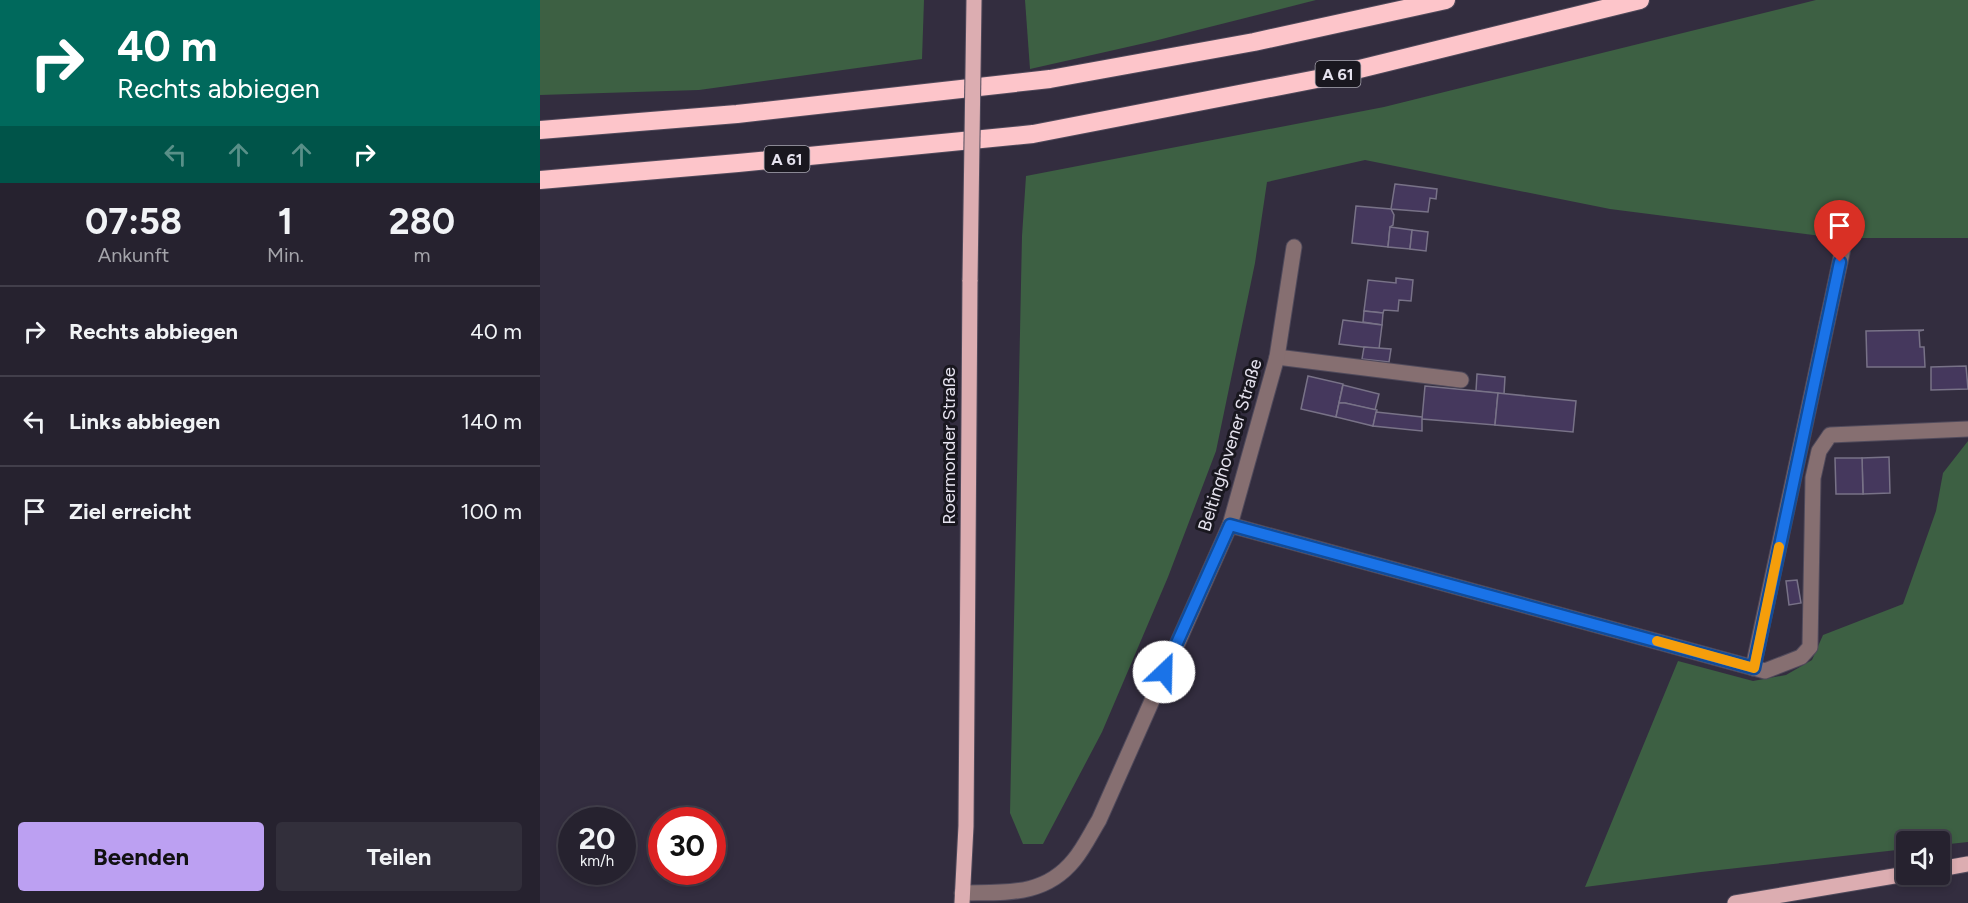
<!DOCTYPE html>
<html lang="de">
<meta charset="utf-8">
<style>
:root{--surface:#26222f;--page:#322f3b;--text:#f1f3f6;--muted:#a4a4aa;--line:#423f4b;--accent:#bca0f2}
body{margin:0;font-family:Figtree,sans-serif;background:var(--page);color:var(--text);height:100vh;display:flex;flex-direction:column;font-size:22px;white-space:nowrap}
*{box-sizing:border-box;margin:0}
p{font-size:20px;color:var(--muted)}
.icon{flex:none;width:33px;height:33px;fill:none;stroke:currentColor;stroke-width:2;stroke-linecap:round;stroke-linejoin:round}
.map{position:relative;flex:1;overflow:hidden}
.panel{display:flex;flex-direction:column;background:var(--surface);width:540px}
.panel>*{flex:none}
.top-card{background:#00695c;color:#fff;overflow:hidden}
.tools{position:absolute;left:1356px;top:831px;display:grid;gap:12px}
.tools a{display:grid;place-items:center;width:54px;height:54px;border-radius:6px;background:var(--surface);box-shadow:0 3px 9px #0003,0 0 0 2px var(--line);font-size:30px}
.speed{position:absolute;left:18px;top:807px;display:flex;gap:12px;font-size:30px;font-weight:700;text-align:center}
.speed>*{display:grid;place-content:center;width:78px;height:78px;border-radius:50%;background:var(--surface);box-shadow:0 3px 9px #0003,0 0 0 2px var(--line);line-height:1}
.speed small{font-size:15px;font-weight:400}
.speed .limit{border:9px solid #d22;background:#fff;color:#111}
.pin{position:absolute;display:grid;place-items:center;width:51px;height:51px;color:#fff;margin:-62px -26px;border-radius:50% 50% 50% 0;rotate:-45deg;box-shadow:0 0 6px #0007}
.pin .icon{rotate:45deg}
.me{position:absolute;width:66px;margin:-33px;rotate:24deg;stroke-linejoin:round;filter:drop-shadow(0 0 4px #0008)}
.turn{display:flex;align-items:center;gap:21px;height:126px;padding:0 18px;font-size:27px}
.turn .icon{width:78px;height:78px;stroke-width:2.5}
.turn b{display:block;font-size:42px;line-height:51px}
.lanes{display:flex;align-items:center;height:57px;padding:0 18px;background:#0003;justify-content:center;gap:30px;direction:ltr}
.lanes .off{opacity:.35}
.eta{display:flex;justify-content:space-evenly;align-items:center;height:102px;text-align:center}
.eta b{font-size:36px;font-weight:700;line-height:42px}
.cta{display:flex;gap:12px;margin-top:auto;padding:12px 18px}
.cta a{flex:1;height:69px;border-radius:6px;background:var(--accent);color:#111;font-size:24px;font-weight:700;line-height:69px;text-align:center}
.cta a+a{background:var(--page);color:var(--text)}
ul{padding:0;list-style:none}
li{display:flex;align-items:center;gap:18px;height:90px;padding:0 18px;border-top:2px solid var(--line)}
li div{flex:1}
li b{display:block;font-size:22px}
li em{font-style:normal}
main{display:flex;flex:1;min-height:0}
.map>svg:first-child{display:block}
</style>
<main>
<section class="panel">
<div class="top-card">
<div class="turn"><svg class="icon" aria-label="right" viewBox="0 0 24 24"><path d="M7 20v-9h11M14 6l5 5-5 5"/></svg><div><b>40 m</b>Rechts abbiegen</div></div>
<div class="lanes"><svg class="icon off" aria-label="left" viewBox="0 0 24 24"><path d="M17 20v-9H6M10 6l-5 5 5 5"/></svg><svg class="icon off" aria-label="ahead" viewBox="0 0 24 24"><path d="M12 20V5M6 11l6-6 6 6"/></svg><svg class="icon off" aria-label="ahead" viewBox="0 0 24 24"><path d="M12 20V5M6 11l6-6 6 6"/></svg><svg class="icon" aria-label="right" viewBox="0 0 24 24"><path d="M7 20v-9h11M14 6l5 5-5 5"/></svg></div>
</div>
<div class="eta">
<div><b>07:58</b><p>Ankunft</p></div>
<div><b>1</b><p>Min.</p></div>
<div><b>280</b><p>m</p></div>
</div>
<ul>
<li><svg class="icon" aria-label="right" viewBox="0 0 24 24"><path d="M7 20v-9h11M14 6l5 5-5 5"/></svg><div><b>Rechts abbiegen</b></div><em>40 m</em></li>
<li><svg class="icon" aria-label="left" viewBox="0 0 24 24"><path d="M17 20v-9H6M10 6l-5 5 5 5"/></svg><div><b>Links abbiegen</b></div><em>140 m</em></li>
<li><svg class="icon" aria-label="arrive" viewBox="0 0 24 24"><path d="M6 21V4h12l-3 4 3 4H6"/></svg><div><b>Ziel erreicht</b></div><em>100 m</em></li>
</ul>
<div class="cta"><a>Beenden</a><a>Teilen</a></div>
</section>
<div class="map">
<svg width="1428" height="903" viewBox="0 0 1428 903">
<rect width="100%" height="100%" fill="#332d3f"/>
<g fill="#3d6043">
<polygon points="0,0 384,0 382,59 159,90 0,95"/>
<polygon points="485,0 776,0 614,41 490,69"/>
<polygon points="1276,0 1428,0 1428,238 1297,238 1070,209 825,160 727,182 715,263 676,451 628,577 562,732 503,844 483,844 470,813 482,236 486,176 844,107"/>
<polygon points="1428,441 1428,842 1400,845 1400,842 1366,842 1366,849 1161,872 1045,887 1138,661 1213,681 1246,675 1272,660 1283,635 1363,604 1396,511 1403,473"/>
</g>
<g fill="#45385d" stroke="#787287" stroke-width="1.5">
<polygon points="855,184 897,189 896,199 890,198 888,212 851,209"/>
<polygon points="816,206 851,209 854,215 853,225 850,227 848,247 812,243"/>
<polygon points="850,227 872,230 870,249 848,247"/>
<polygon points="872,230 888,232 886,251 870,249"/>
<polygon points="856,278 873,280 871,301 859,300 858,311 844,310 843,313 824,311 828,280 856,283"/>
<polygon points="824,311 843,313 842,325 823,322"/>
<polygon points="803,320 842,325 839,349 799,344"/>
<polygon points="1384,330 1379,331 1380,347 1384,347 1385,367 1327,367 1326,331"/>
<polygon points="824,347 851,349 849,362 822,359"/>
<polygon points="1426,366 1428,389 1391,390 1391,367"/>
<polygon points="937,374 965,377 964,394 936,391"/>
<polygon points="768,376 803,384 796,417 761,409"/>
<polygon points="803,385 839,394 835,410 805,403 799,403"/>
<polygon points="885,386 958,393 955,425 882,419"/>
<polygon points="958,393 1036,401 1033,432 955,425"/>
<polygon points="799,403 805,403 837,410 833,426 796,417"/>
<polygon points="836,412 882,417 882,431 833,426"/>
<polygon points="1349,457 1350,493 1323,494 1322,458"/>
<polygon points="1295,458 1322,458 1323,494 1296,494"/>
<polygon points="1257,580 1261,603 1249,605 1246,581"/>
</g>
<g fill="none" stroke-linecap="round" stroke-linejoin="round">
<g stroke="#504a5b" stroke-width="17">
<g id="minor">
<polyline points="737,357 921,380"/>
<polyline points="690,525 1225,671 1261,657 1270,647 1273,478 1279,451 1290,435 1428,429"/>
<polyline points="1213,668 1305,239"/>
<path d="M422 893C465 892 504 897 534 860 544 848 551 833 559 820L690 525 737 357 754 247"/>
</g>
</g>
<g stroke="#504a5b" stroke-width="17">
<g id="major">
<polyline points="1400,869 1428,864"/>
<polyline points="422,903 426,826 430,280"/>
<polyline points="1195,903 1366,874"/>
</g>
</g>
<g stroke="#504a5b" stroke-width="20">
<g id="highway">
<polyline points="0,130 197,114 510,79 714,42 906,0"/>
<polyline points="0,180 198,163 493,134 787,77 1100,0"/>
</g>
</g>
<use href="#minor" stroke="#866f71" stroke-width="15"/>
<use href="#major" stroke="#dcadb1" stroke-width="15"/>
<use href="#highway" stroke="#fdc5ca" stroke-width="18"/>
<g stroke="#504a5b" stroke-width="17" stroke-linecap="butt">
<polyline id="major-bridge" points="430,280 434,0"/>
</g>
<use href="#major-bridge" stroke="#dcadb1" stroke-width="15"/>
</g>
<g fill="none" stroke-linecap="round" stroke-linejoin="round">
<g stroke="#114b97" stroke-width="15">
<polyline id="route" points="624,672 690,525 1214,668 1300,262"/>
</g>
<use href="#route" stroke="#1a73e8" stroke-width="10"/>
<polyline stroke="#f59e0b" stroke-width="10" points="1117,641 1214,668 1239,547"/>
</g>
<g text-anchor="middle" stroke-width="6" stroke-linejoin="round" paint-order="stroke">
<g fill="#19171f" stroke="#a8a6b1" stroke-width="1.5">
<rect x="775.5" y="61" width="45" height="26" rx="4.5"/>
<rect x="224.5" y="146" width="45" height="26" rx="4.5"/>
</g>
<g font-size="16" font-weight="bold" fill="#e6e3ef">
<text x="798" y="80">A 61</text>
<text x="247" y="165">A 61</text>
</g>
<g font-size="18" fill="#e6e3ef" stroke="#19171f">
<text transform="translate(690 445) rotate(-73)" y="6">Beltinghovener Straße</text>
<text transform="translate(409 446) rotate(-90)" y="6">Roermonder Straße</text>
</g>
</g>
</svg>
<div class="tools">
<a><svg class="icon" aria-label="sound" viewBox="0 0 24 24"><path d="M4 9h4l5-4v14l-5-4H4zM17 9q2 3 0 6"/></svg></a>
</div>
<div class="speed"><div>20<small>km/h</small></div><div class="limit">30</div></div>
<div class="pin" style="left:1300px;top:262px;background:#d93025"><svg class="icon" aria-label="arrive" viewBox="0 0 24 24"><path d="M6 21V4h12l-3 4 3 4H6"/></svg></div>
<svg class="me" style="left:624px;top:672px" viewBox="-20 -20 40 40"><circle r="19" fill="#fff"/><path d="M0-13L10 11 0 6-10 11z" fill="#1a73e8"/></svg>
</div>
</main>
